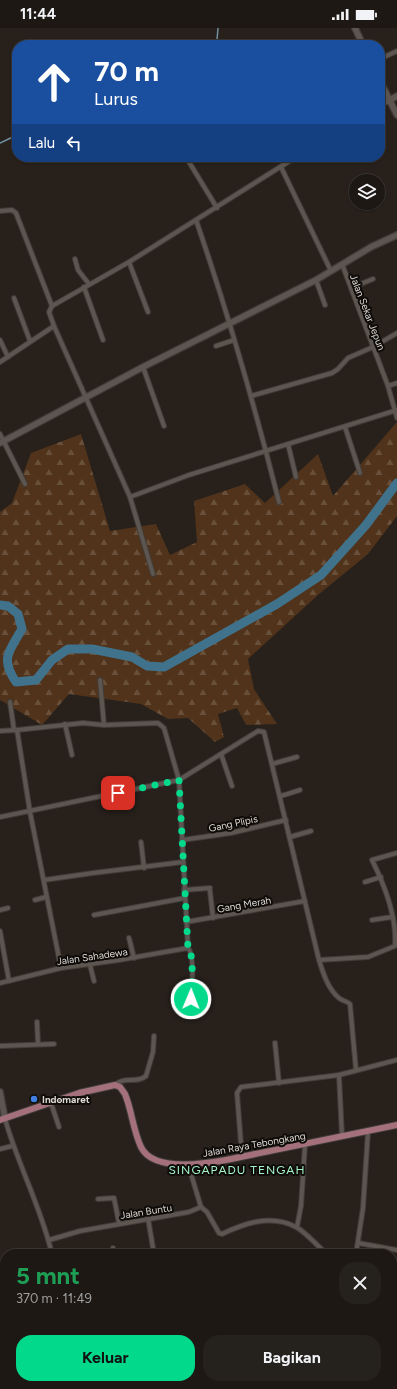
<!DOCTYPE html>
<html lang="id">
<meta charset="utf-8">
<style>
:root{--surface:#1d1814;--page:#25211d;--text:#f1f3f6;--muted:#a0a0a0;--line:#3b3734;--accent:#03d98b}
body{margin:0;font-family:Figtree,sans-serif;background:var(--page);color:var(--text);height:100vh;display:flex;flex-direction:column;font-size:15px;white-space:nowrap}
*{box-sizing:border-box;margin:0}
p{font-size:13px;color:var(--muted)}
.icon{flex:none;width:22px;height:22px;fill:none;stroke:currentColor;stroke-width:2;stroke-linecap:round;stroke-linejoin:round}
.map{position:relative;flex:1;overflow:hidden}
.drawer{position:absolute;left:0px;top:1221px;width:397px;height:140px;display:flex;flex-direction:column;background:var(--surface);border-radius:16px 16px 0 0;box-shadow:0 1px 3px #0004,0 0 0 1px var(--line)}
.drawer>*{flex:none}
.top-card{position:absolute;left:12px;top:12px;width:373px;height:122px;border-radius:16px;box-shadow:0 1px 3px #0004,0 0 0 1px var(--line);background:#1a4fa0;color:#fff;overflow:hidden}
.controls{position:absolute;left:349px;top:146px;display:grid;gap:8px}
.controls a{display:grid;place-items:center;width:36px;height:36px;border-radius:50%;background:var(--surface);box-shadow:0 1px 3px #0004,0 0 0 1px var(--line);font-size:20px}
.pin{position:absolute;display:grid;place-items:center;width:34px;height:34px;color:#fff;margin:-17px;border-radius:8px;box-shadow:0 2px 6px #0006}
.me{position:absolute;width:44px;margin:-22px;rotate:1deg;stroke-linejoin:round;filter:drop-shadow(0 0 3px #0008)}
.turn{display:flex;align-items:center;gap:14px;height:84px;padding:0 16px;font-size:18px}
.turn .icon{width:52px;height:52px;stroke-width:2.5}
.turn b{display:block;font-size:28px;line-height:34px}
.then{display:flex;align-items:center;height:38px;padding:0 16px;background:#0003;gap:8px;font-size:15px}
.round{display:grid;place-items:center;flex:none;width:42px;height:42px;border-radius:16px;background:var(--page)}
.headline{display:flex;align-items:center;justify-content:space-between;height:68px;padding:0 16px}
h1{font-size:24px;font-weight:700;line-height:30px;color:#1e9e55}
.action{display:flex;gap:8px;margin-top:auto;padding:8px 16px}
.action a{flex:1;height:46px;border-radius:16px;background:var(--accent);color:#111;font-size:16px;font-weight:700;line-height:46px;text-align:center}
.action a+a{background:var(--page);color:var(--text)}
.status{display:flex;justify-content:space-between;align-items:center;height:28px;padding:0 20px;background:var(--surface);direction:ltr}
.status svg{height:11px;fill:currentColor}
.map>svg:first-child{display:block}
</style>
<div class="status"><b>11:44</b><svg viewBox="0 0 49 12"><path d="M0 12V9h3v3zM5 12V6h3v6zM10 12V3h3v9zM15 12V0h3v12zM26 1h20v11H26zM47 4h2v5h-2z"/></svg></div>
<div class="map">
<svg width="397" height="1361" viewBox="0 0 397 1361">
<defs>
<pattern id="forest-firs" width="22" height="20" patternUnits="userSpaceOnUse"><rect width="22" height="20" fill="#50331a"/><path d="M5 1l3.5 6h-7zM16 11l3.5 6h-7z" fill="#69503a"/></pattern>
</defs>
<rect width="100%" height="100%" fill="#27201b"/>
<polygon fill="url(#forest-firs)" points="397,394 397,488 368,526 318,567 248,631 254,661 277,696 246,697 237,680 218,686 224,709 215,714 188,690 168,691 141,676 69,666 42,697 0,672 0,484 12,475 31,425 81,406 110,503 156,496 170,527 197,514 194,473 245,456 265,475 318,426 333,468"/>
<g fill="none" stroke-linecap="round" stroke-linejoin="round">
<g stroke="#7091a2" stroke-width="1.5">
<polyline points="140,17 167,13 210,15 217,12 218,0"/>
<polyline points="0,115 17,107"/>
<polyline points="392,1303 397,1302"/>
<polyline points="0,1310 5,1310"/>
</g>
<path stroke="#41728c" stroke-width="9" d="M0 577 8 578 18 586 22 601C9 623 0 631 16 654L36 652 52 632 68 621H92L132 629 147 638 164 639 277 576 321 547 366 497 397 455"/>
<g stroke="#413c38" stroke-width="6">
<g id="street">
<polyline points="380,31 397,23"/>
<polyline points="380,78 390,72"/>
<polyline points="186,129 217,180"/>
<polyline points="281,139 331,243"/>
<polyline points="0,183 12,182 16,185 52,278"/>
<path d="M196 192C228 285 255 379 279 474"/>
<polyline points="75,231 78,242 89,256"/>
<polyline points="129,234 148,284"/>
<polyline points="342,236 388,358 397,390"/>
<polyline points="316,252 325,277"/>
<polyline points="84,259 103,312"/>
<polyline points="351,260 373,251"/>
<polyline points="14,270 30,313"/>
<polyline points="54,298 130,469 153,546"/>
<polyline points="0,312 8,329"/>
<polyline points="216,318 234,312"/>
<polyline points="0,334 54,298 49,284 52,278 129,234 296,129"/>
<polyline points="143,339 164,398"/>
<polyline points="388,358 397,355"/>
<polyline points="251,368 332,345 338,341 348,330 373,319 397,305"/>
<polyline points="345,399 360,445"/>
<polyline points="0,406 25,456"/>
<polyline points="288,416 296,449"/>
<polyline points="130,469 189,447 397,382"/>
<polyline points="100,652 104,697"/>
<polyline points="10,674 14,702"/>
<polyline points="65,696 72,727"/>
<polyline points="0,703 17,702 30,784 61,940"/>
<polyline points="221,726 232,758"/>
<polyline points="272,736 297,729"/>
<polyline points="281,768 300,762"/>
<polyline points="0,789 179,752 164,700 158,695 104,697 83,695 17,702"/>
<polyline points="290,809 311,803"/>
<polyline points="182,812 231,805 286,792"/>
<polyline points="141,814 144,840"/>
<polyline points="44,852 93,845 183,834"/>
<polyline points="365,854 381,849"/>
<polyline points="184,862 210,860"/>
<polyline points="210,863 213,890"/>
<polyline points="35,872 46,869"/>
<polyline points="0,882 8,880"/>
<polyline points="94,887 185,870"/>
<polyline points="372,892 392,889"/>
<polyline points="186,894 305,873"/>
<polyline points="0,903 9,953"/>
<polyline points="129,910 134,930"/>
<path d="M188 920 179 752 258 703 264 704 265 708 319 932 368 929 395 918C397 890 384 856 372 832L397 825"/>
<path d="M188 920C195 927 192 960 191 971"/>
<path d="M319 932C323 945 328 961 339 970 342 973 347 973 350 976L356 1042"/>
<polyline points="90,937 94,953"/>
<polyline points="0,955 61,940 119,932 188,920"/>
<polyline points="37,994 38,1016"/>
<polyline points="275,1015 279,1055"/>
<polyline points="0,1018 54,1016"/>
<polyline points="339,1047 342,1108"/>
<path d="M115 1057C123 1048 137 1056 146 1048L153 1024 154 1008"/>
<polyline points="51,1075 59,1099"/>
<path d="M5 1091C18 1137 41 1179 52 1226"/>
<polyline points="0,1121 12,1118"/>
<polyline points="242,1129 237,1065 241,1059 339,1047 397,1032"/>
<polyline points="188,1136 201,1179"/>
<polyline points="98,1171 114,1170 119,1195"/>
<path d="M201 1179 207 1184 219 1205 222 1206C245 1195 271 1186 296 1199 307 1205 317 1218 327 1226"/>
<polyline points="148,1190 154,1226"/>
<polyline points="297,1199 301,1178 305,1117"/>
<polyline points="49,1212 80,1203 189,1184 201,1179"/>
<polyline points="358,1215 397,1222"/>
<polyline points="113,1220 114,1226"/>
<polyline points="356,1226 363,1180 368,1104"/>
<polyline points="0,1266 5,1265"/>
</g>
</g>
<g stroke="#413c38" stroke-width="8">
<g id="secondary">
<polyline points="355,0 363,17"/>
<polyline points="380,53 397,87"/>
<polyline points="390,72 397,68"/>
<polyline points="0,415 143,339 316,252 371,219 397,207"/>
<polyline points="0,1064 5,1091"/>
</g>
</g>
<g stroke="#413c38" stroke-width="8">
<path id="primary" d="M0 1092 79 1065 115 1057 120 1059 125 1066C132 1083 133 1102 141 1119 153 1144 204 1136 226 1132L397 1097"/>
</g>
<use href="#street" stroke="#5d554f" stroke-width="4"/>
<use href="#secondary" stroke="#5d554f" stroke-width="5.5"/>
<use href="#primary" stroke="#a4717b" stroke-width="6"/>
</g>
<g fill="none" stroke-linecap="round" stroke-linejoin="round">
<path stroke="#03d98b" stroke-width="7" stroke-dasharray="0 12.6" d="M118 765 179 752 188 920C195 927 191 960 191 971"/>
</g>
<circle fill="#3f7fe0" stroke="#0e0b08" stroke-width="1.5" cx="34" cy="1071" r="4"/>
<g text-anchor="middle" stroke-width="4" stroke-linejoin="round" paint-order="stroke">
<g font-size="10" fill="#ded9d5" stroke="#0e0b08">
<text transform="translate(368 284) rotate(69)" y="4">Jalan Sekar Jepun</text>
<text transform="translate(233 795) rotate(-12)" y="4">Gang Plipis</text>
<text transform="translate(244 876) rotate(-10)" y="4">Gang Merah</text>
<text transform="translate(92 928) rotate(-8)" y="4">Jalan Sahadewa</text>
<text transform="translate(254 1116) rotate(-10)" y="4">Jalan Raya Tebongkang</text>
<text transform="translate(146 1183) rotate(-9)" y="4">Jalan Buntu</text>
</g>
<g font-size="10" font-weight="bold" fill="#ded9d5" stroke="#0e0b08" text-anchor="start">
<text x="42" y="1075">Indomaret</text>
</g>
<g font-size="12" letter-spacing="1" fill="#a5f4c7" stroke="#0e0b08">
<text x="237" y="1146">SINGAPADU TENGAH</text>
</g>
</g>
</svg>
<div class="controls">
<a><svg class="icon" aria-label="layers" viewBox="0 0 24 24"><path d="M12 4l9 5-9 5-9-5zM3 14l9 5 9-5"/></svg></a>
</div>
<div class="pin" style="left:118px;top:765px;background:#d93025"><svg class="icon" aria-label="arrive" viewBox="0 0 24 24"><path d="M6 21V4h12l-3 4 3 4H6"/></svg></div>
<svg class="me" style="left:191px;top:971px" viewBox="-20 -20 40 40"><circle r="17" fill="#03d98b" stroke="#fff" stroke-width="3"/><path d="M0-11L8 9 0 5-8 9z" fill="#fff"/></svg>
<div class="top-card">
<div class="turn"><svg class="icon" aria-label="ahead" viewBox="0 0 24 24"><path d="M12 20V5M6 11l6-6 6 6"/></svg><div><b>70 m</b>Lurus</div></div>
<div class="then">Lalu<svg class="icon" aria-label="left" viewBox="0 0 24 24"><path d="M17 20v-9H6M10 6l-5 5 5 5"/></svg></div>
</div>
<section class="drawer">
<div class="headline"><div><h1>5 mnt</h1><p>370 m · 11:49</p></div><a class="round"><svg class="icon" aria-label="close" viewBox="0 0 24 24"><path d="M6 6l12 12M18 6L6 18"/></svg></a></div>
<div class="action"><a>Keluar</a><a>Bagikan</a></div>
</section>
</div>
